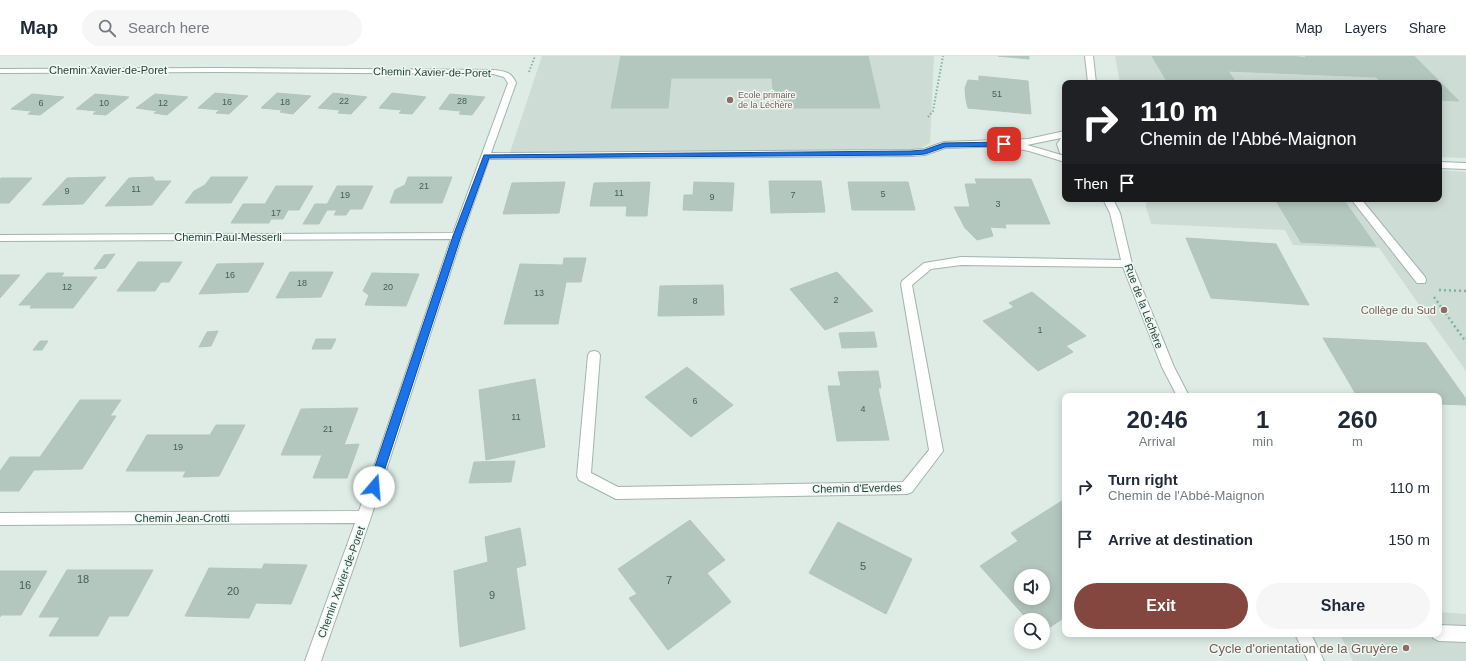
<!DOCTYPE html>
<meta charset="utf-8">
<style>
:root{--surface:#fff;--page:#f6f6f7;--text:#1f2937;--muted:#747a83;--line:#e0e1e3;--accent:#844740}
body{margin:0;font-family:Arial,sans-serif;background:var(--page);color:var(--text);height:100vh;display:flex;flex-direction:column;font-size:15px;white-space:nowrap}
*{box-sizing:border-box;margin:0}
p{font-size:13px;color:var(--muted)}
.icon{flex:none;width:22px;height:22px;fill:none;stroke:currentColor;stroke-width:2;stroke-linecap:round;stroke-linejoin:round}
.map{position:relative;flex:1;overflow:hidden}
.sheet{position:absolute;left:1062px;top:337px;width:380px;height:244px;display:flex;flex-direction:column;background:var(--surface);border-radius:8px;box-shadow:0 2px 10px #0003}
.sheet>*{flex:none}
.hud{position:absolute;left:1062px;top:24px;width:380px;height:122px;border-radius:8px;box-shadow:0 2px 10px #0003;background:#202124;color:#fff;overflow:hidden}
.fabs{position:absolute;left:1014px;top:513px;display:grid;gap:8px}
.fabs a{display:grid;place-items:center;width:36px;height:36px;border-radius:50%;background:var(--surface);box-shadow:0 2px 10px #0003;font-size:20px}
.pin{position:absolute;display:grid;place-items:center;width:34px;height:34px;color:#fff;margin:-17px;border-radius:8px;box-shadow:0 2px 6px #0006}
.me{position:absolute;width:44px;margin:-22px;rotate:18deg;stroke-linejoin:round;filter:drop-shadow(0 0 3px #0008)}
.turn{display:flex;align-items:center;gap:14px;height:84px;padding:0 12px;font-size:18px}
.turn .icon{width:52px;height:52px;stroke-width:2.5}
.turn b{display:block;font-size:28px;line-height:34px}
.then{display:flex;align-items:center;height:38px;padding:0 12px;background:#0003;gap:8px;font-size:15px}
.eta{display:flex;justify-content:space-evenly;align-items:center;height:68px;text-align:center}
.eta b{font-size:24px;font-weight:700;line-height:28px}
.cta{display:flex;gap:8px;margin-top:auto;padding:8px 12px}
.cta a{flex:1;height:46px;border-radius:24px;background:var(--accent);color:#fff;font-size:16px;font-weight:700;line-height:46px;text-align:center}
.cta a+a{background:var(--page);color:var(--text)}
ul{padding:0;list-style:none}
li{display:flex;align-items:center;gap:12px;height:52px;padding:0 12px}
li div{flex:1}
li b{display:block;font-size:15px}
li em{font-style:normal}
header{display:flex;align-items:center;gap:24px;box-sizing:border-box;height:56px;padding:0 20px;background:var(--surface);border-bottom:1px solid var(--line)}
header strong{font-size:19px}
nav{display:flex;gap:22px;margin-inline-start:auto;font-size:14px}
.search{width:280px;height:36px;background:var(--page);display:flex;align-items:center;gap:10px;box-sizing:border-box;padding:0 14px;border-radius:22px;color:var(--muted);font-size:15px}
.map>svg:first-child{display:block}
</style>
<header>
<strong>Map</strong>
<div class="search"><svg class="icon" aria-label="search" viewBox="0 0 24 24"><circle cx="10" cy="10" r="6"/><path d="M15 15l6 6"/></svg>Search here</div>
<nav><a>Map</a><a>Layers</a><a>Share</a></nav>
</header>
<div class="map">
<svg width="1466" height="605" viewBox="0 0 1466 605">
<rect width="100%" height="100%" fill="#dfece6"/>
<g fill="#cddcd4">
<polygon points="542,0 934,0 930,87 918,94 510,96"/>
<polygon points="1115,0 1466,0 1466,102 1439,101 1439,27 1120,27"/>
<polygon points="1439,114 1466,116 1466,315 1379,192 1293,189 1285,174 1151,168 1146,151 1147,143 1439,143"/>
<polygon points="1439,556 1466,558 1466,605 1353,605 1340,578 1439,578"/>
</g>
<g fill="#b4c7be" stroke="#b1c6bc" fill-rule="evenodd">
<polygon points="621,0 868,0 880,52 774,52 772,22 671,22 668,52 611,52"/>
<polygon points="998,0 1029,0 1029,3"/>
<polygon points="1152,0 1291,0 1307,2 1305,0 1414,0 1459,45 1439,44 1439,27 1382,27 1376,21 1228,15 1235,25 1295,27 1168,27"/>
<polygon points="979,20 1028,25 1031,58 968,52 966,44 965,32 968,24 979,25"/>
<polygon points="215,37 248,40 229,58 216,57 220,54 198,52"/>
<polygon points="277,37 311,40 293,58 280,56 283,54 261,52"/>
<polygon points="333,37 367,41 351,58 338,57 340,54 318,52"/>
<polygon points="392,37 426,41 412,58 399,57 402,54 379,52"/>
<polygon points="32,38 64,41 40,59 28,58 32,55 11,53"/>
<polygon points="95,38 129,41 106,59 93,58 97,55 76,53"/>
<polygon points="155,38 188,41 167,59 154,57 158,55 136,52"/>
<polygon points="450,38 485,41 472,59 459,58 461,55 439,53"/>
<polygon points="106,121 83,148 42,149 67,122"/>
<polygon points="153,121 155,125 171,125 152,149 105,150 129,122"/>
<polygon points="211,121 248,121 231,147 185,147 194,135 205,129"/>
<polygon points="408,121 452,121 442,147 390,147 395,134 405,129"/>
<polygon points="1,122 32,122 9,147 0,147 0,124"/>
<polygon points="975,123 1031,123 1050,168 1005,168 1006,172 990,171 993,180 977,184 965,172 954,151 970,151 965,128 977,128"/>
<polygon points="769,125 821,125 825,156 771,157"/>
<polygon points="565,126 559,157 503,158 512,127"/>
<polygon points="650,126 647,160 626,160 627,150 590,150 594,127"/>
<polygon points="694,126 734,127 732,155 683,154 684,139 693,139"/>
<polygon points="848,126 908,126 915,154 852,154"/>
<polygon points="276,130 313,130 299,154 288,154 283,163 271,163 269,167 231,167 243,148 265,148"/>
<polygon points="337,130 373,130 362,153 350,153 346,159 334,159 337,154 324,154"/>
<polygon points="1275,143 1343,143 1376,190 1301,186"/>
<polygon points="315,148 327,148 324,154 327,154 319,168 303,168"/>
<polygon points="1186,182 1276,188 1309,249 1211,242"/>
<polygon points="115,198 105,212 94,213 104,199"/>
<polygon points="564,202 586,202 581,226 566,226 558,268 504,268 520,208 563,209"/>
<polygon points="138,206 182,206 169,226 161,226 155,235 117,235"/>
<polygon points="264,207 248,236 199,238 217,208"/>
<polygon points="290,216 333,216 321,241 276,242"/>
<polygon points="837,216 873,255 825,274 790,233"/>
<polygon points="47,217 64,217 61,221 97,221 73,252 30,252 32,249 19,249"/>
<polygon points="372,217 419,218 406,250 365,249 369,239 363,235"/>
<polygon points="0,219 20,219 0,242"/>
<polygon points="723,229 724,259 658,260 660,230"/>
<polygon points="1032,236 1086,280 1066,290 1073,296 1038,315 983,265 1014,251 1009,247"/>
<polygon points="218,275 211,290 199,291 207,276"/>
<polygon points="874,276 877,291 842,292 839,277"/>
<polygon points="1323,282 1426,287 1466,343 1466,349 1439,348 1439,340 1357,340"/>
<polygon points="316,283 336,283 331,293 312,293"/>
<polygon points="40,285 48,285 42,294 33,294"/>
<polygon points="687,311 733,349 691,381 645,341"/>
<polygon points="878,315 881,332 878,332 889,384 837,385 828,330 841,330 838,316"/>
<polygon points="535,323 545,391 486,404 479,334"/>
<polygon points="80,344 121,344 110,360 116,360 82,413 34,414 19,435 0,435 0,415 10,401 40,401"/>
<polygon points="358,352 344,389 359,388 347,422 313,422 322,399 281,399 301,353"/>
<polygon points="216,369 245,369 219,420 183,421 186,415 126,415 147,379 210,379"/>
<polygon points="515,405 511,426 469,427 474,406"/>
<path d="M1065 443V561L1043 576V564H1028L980 510 1018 485 1011 477ZM1021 520H1043V542H1021Z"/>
<polygon points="690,464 725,504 707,517 731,546 668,594 629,542 637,538 618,513"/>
<polygon points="838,466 912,503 886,558 809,517"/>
<polygon points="520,472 526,509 516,512 525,573 460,591 454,515 488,506 485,481"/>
<polygon points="264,508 307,509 291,548 256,547 249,562 185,560 209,512 262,513"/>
<polygon points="67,514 153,514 128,560 109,560 98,580 49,580 60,561 39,561"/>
<polygon points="0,515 47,515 21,559 1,559 0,561"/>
</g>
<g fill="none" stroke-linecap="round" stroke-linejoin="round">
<g stroke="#a1b4ad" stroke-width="2">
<g id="service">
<polygon points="1351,143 1361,143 1425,221 1426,224 1425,227 1417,227"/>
<polygon points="1439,569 1466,570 1466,586 1439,585 1433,582 1432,578 1439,578"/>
</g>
</g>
<g stroke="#a1b4ad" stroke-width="2">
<g id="minor">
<polygon points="1085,0 1093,0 1096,27 1088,27"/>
<path d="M217 12 493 14C504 15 512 16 516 27L491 97 911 94 924 93 944 86 1028 83 1065 75V100L1060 97 1057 88 1061 82 1027 89 1065 100V106L1029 95 1014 92 1012 90 945 92 925 99 911 100 489 103 462 180 371 461 321 605H305L355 467 0 469V457L359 455 451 183 0 185V179L453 177 508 27 504 21 493 18 217 16 0 17V13Z"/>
<polygon points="1439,106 1466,107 1466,113 1439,112"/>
<polygon points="1103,143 1113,143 1120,157 1132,208 1174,311 1189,340 1177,340 1162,311 1123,211 961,209 931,213 912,229 943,395 912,436 907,438 616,443 579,424 577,420 588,299 590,296 594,295 598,296 600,299 591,417 618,431 903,426 929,394 901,228 902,225 924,207 961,201 1121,204 1110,157"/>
<polygon points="1295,578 1311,578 1324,605 1308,605"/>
</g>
</g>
<g stroke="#7cb39e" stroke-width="2" stroke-dasharray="1.5 2" stroke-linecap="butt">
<polyline points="529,16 535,0"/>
<polyline points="928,61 933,55 943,0"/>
</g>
<g stroke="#7cb39e" stroke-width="2.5" stroke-dasharray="2 3" stroke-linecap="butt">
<polyline points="1439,234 1466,235"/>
<polyline points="1434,241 1466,286"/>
</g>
<use href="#service" fill="#fff" fill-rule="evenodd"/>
<use href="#minor" fill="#fff" fill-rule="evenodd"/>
</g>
<polygon fill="#1a73e8" stroke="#114b97" points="1004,86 1008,88 1007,90 945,91 925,98 911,99 489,102 461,180 379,431 377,434 374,436 370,434 368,431 453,180 484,99 911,95 924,94 944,87"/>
<g fill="#8d6e63" stroke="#f0f8f4" stroke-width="1.5">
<circle cx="730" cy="44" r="4"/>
<circle cx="1444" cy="254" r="4"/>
<circle cx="1406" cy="592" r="4"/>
</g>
<g text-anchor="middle" stroke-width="3" stroke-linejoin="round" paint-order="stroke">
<g font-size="9" fill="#446056">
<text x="997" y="41">51</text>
<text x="344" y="48">22</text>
<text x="462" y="48">28</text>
<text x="227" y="49">16</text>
<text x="285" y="49">18</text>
<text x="41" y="50">6</text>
<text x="104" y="50">10</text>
<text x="163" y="50">12</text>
<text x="424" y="133">21</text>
<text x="136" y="136">11</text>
<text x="67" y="138">9</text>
<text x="619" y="140">11</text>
<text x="883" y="141">5</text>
<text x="345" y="142">19</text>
<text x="793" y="142">7</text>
<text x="712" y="144">9</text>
<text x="998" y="151">3</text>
<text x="276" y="160">17</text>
<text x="230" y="222">16</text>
<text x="302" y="230">18</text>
<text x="67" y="234">12</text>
<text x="388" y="234">20</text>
<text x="539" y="240">13</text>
<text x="836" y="247">2</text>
<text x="695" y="248">8</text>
<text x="1040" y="277">1</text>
<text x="695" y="348">6</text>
<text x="863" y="356">4</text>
<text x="516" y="364">11</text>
<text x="328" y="376">21</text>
<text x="178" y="394">19</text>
</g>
<g font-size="9" fill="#785e54" stroke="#f0f8f4" text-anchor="start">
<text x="738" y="42">Ecole primaire<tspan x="738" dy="10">de la Léchère</tspan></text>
</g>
<g font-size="11" fill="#1e3e34" stroke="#f0f8f4">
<text x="108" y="18">Chemin Xavier-de-Poret</text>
<text transform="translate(432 16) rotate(1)" y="4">Chemin Xavier-de-Poret</text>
<text x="228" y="185">Chemin Paul-Messerli</text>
<text transform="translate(1144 250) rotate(69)" y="4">Rue de la Léchère</text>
<text transform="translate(857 432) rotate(-1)" y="4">Chemin d'Everdes</text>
<text x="182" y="466">Chemin Jean-Crotti</text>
<text transform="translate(341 526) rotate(-70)" y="4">Chemin Xavier-de-Poret</text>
</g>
<g font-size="11" fill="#785e54" stroke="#f0f8f4" text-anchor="end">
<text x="1436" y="258">Collège du Sud</text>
</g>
<g font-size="11" fill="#446056">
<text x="863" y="514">5</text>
<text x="83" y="527">18</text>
<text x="669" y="528">7</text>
<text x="25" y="533">16</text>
<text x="233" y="539">20</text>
<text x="492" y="543">9</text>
</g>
<g font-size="13" fill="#785e54" stroke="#f0f8f4" text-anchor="end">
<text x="1398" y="597">Cycle d'orientation de la Gruyère</text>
</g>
</g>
</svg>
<div class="fabs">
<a><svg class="icon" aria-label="sound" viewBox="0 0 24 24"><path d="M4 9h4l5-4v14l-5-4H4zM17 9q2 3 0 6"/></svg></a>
<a><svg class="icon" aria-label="search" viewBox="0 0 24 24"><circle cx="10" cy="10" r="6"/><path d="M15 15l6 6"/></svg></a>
</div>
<div class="pin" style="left:1004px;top:88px;background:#d93025"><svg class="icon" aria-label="arrive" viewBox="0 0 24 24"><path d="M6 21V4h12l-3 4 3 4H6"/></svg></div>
<svg class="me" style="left:374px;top:431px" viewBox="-20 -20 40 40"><circle r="19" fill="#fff"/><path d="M0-13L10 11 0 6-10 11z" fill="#1a73e8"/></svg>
<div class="hud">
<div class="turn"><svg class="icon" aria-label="right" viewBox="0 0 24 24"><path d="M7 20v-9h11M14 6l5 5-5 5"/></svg><div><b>110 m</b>Chemin de l'Abbé-Maignon</div></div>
<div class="then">Then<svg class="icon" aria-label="arrive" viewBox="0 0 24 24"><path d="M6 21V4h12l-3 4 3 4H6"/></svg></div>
</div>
<section class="sheet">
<div class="eta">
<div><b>20:46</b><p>Arrival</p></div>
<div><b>1</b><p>min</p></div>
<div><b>260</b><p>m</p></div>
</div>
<ul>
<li><svg class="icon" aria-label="right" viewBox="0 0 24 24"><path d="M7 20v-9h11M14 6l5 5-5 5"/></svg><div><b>Turn right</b><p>Chemin de l'Abbé-Maignon</p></div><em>110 m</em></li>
<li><svg class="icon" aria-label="arrive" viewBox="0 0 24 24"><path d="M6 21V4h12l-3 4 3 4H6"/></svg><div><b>Arrive at destination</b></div><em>150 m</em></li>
</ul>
<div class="cta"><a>Exit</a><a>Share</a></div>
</section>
</div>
